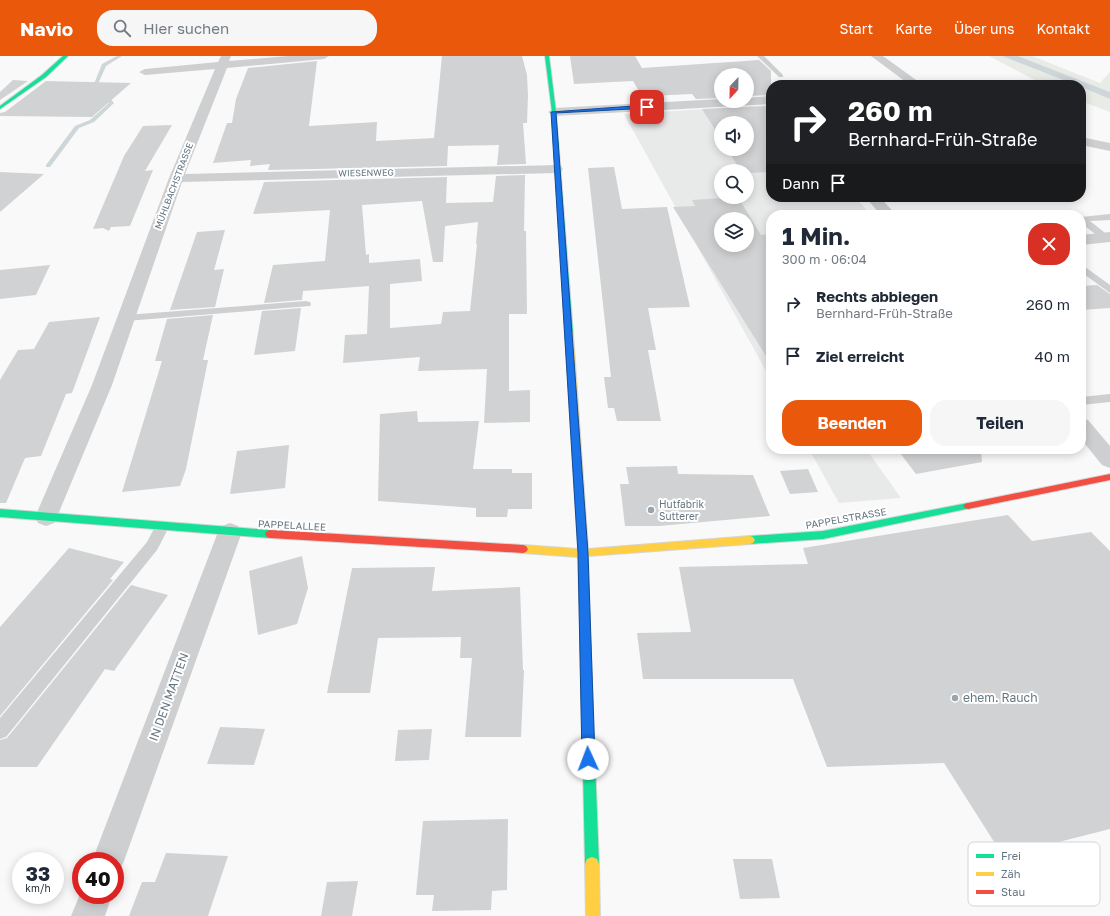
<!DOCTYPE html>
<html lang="de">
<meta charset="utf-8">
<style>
:root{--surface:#fff;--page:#f6f6f7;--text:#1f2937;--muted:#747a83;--accent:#ea580c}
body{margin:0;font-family:"Golos Text",sans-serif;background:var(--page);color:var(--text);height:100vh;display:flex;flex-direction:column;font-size:15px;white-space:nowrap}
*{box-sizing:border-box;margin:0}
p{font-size:13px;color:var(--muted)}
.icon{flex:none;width:22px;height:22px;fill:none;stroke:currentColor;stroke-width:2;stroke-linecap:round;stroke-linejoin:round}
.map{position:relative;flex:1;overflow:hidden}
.side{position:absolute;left:766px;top:154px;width:320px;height:244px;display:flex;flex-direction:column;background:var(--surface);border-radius:16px;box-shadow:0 2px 10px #0003}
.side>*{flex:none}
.guide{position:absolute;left:766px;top:24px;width:320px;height:122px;border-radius:16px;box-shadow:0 2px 10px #0003;background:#202124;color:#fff;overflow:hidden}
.needle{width:26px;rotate:202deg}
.buttons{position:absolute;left:714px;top:12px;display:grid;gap:8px}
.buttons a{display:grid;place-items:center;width:40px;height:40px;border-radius:50%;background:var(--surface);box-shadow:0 2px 10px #0003;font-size:20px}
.speed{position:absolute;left:12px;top:796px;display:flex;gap:8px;font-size:20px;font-weight:700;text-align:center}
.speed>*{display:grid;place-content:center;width:52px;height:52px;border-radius:50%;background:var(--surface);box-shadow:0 2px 10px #0003;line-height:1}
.speed small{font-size:10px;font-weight:400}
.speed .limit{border:6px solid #d22;background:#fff;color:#111}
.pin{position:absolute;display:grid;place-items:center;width:34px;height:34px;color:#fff;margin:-17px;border-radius:8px;box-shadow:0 2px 6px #0006}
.me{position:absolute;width:44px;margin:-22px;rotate:358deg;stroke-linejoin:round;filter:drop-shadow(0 0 3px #0008)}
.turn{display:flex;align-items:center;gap:14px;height:84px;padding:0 16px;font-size:18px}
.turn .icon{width:52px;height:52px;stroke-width:2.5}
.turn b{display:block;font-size:28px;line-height:34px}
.then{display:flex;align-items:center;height:38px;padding:0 16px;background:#0003;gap:8px;font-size:15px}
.round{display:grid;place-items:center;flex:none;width:42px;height:42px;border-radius:16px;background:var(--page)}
.summary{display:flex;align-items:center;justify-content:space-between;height:68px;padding:0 16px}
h1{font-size:24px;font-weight:700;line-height:30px}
.button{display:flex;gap:8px;margin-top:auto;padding:8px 16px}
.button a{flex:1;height:46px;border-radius:16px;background:var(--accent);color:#fff;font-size:16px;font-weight:700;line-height:46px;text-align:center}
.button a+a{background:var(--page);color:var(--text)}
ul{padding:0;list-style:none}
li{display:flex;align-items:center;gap:12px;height:52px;padding:0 16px}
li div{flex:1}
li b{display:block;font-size:15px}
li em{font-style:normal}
header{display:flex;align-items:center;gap:24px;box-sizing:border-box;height:56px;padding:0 20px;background:var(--accent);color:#fff}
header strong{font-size:19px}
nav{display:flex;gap:22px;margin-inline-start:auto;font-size:14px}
.search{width:280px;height:36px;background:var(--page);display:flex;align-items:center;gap:10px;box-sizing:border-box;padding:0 14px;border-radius:16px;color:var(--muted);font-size:15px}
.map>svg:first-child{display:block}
</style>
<header>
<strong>Navio</strong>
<div class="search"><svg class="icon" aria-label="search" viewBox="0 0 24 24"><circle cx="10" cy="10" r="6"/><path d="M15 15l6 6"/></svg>Hier suchen</div>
<nav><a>Start</a><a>Karte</a><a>Über uns</a><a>Kontakt</a></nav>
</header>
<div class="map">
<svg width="1110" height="860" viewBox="0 0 1110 860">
<rect width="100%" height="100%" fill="#f9f9f9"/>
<g fill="#e8e9e9" fill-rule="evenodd">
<path d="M771 49V141H855L871 159H771V324L624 58ZM721 67H747V93H721ZM721 115H747V141H721ZM721 163H747V189H721Z"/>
<polygon points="809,393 866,393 901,442 839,447"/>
</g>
<g fill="#e8ebe6">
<polygon points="989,0 1002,0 1076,29 1044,29"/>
<polygon points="1018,0 1032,0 1100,27 1110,16 1110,36"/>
<polygon points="1081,31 1110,43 1110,56 1081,45"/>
</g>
<polygon fill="#ced6d9" points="1002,0 1018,0 1110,36 1110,43 1081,31 1081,29 1076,29"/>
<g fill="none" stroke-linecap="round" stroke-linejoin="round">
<polygon fill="#ced6d9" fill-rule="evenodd" points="117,0 122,0 106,10 98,28 114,47 94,66 79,72 50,111 46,111 46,109 75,70 90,64 109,47 94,28 102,8"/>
</g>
<g fill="#d0d2d3" fill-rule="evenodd">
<polygon points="442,0 522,0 527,19 528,40 527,67 523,67 526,108 497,109 499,89 448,90 447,110 268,114 270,108 250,110 251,104 213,107 227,67 232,67 236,43 248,12 317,5 309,70 377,66 376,85 434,82"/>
<polygon points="570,0 635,0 642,12 759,4 771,15 771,39 747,40 747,19 721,19 721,42 696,43 692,38 649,40 647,37 640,37 633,25 574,28"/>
<polygon points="13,24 28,25 0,44 0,36"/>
<polygon points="46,25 131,27 92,61 0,60 0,57 5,56"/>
<polygon points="771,50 771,116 747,117 747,115 741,115 727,93 747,93 747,67 721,67 721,83 702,53"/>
<polygon points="172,69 145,115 153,114 130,170 111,171 109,175 103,172 93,173 124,100 143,70"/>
<polygon points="614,111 622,153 667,151 690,251 648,252 656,294 648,294 661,365 617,365 614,352 608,352 604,321 611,321 588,112"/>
<polygon points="0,116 44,118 0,156"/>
<path d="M525 119 524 175H526L527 258H509V335L530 334V366L484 367 487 313 418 315 420 301 343 307 345 279 367 278 369 230 303 235 302 244 264 247 273 209 325 205 330 154 253 158 264 126 447 121 446 147 493 146 496 120ZM422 145 433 206H443L445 170 478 166 476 188H477L470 255 443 256 441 268 390 272V228L422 225 420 203 369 207V198L366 199 362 149Z"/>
<path d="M738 141 761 179 771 178V308L673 151 695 150 692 144ZM721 163H747V189H721Z"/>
<polygon points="225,174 214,214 224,213 215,251 170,254 197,176"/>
<polygon points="50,209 36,239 0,243 0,214"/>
<polygon points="1097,229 1110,238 1110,252 1081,254 1081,230"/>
<polygon points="301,252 295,295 254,299 262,255"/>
<polygon points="213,259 203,304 208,304 186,413 180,430 122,436 162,305 155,305 167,263"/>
<polygon points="100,261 72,337 66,338 41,400 25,402 6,447 0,447 0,324 18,294 34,293 49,266"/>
<polygon points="417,355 418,366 479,365 473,413 512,413 512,417 532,417 532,453 508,453 507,461 476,461 476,452 378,445 380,358"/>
<polygon points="289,389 285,432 230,438 237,395"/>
<polygon points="897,393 981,393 982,406 916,418"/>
<polygon points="677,410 678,418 753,419 770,460 659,470 625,470 620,428 629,428 626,411"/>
<polygon points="808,413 818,436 790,438 780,415"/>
<polygon points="1008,459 1032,485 1091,476 1110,495 1110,773 1003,800 944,707 827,711 793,623 643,623 637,577 691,576 679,511 808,508 803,492"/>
<polygon points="69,492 124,506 110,523 113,524 0,660 0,571"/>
<polygon points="302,500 308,532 297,568 258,579 249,515"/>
<polygon points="435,511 432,535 520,531 523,614 524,614 521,681 465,681 472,602 460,602 461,581 378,582 370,637 327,637 352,512"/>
<polygon points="131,529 168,539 114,615 105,613 37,711 0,711 0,684 7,682"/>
<polygon points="220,671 265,673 254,709 207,708"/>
<polygon points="432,673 429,704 395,705 398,674"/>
<polygon points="508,763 507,834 492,835 491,854 432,855 434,839 416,839 423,765"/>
<polygon points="166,797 228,800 208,860 129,860 142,826 155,826"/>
<polygon points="733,803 772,803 780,842 740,843"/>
<polygon points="358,825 352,860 321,860 327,826"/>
</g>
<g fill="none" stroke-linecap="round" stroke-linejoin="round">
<g stroke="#d5d6d7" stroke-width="2">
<g id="fast">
<polygon points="63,0 68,0 46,21 0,53 0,50 42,19"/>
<polygon points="545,0 549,0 556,56 573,277 569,279 565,277 552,56"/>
<polygon points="968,447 971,448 973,450 971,452 823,483 750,488 747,487 745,484 747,481 750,480 823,475"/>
<polygon points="0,453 270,474 273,475 275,478 273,481 270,482 0,461"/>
<polygon points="585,570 589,572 590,575 599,808 597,813 592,815 587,813 585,808 580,575 581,572"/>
</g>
</g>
<g stroke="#d5d6d7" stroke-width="2">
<g id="slow">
<polygon points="566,275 572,275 573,277 588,493 750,480 753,481 755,484 753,487 750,488 588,500 590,575 589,578 585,580 581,578 580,575 578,501 523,497 520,496 518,493 520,490 523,489 578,493 565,277"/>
<polygon points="592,801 597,803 599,808 600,860 586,860 585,808 587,803"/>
</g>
</g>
<g stroke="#d5d6d7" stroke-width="2">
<g id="jam">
<polygon points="1110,418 1110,424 968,453 965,452 963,450 965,448 968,447"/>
<polygon points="270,474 523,489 526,490 528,493 526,496 523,497 270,482 267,481 265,478 267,475"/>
</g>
</g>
<g fill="#cecfd0" fill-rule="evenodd">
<polygon points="757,0 764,0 783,19 783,21 779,21"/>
<polygon points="1110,158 1110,164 1090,165 1109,180 1109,184 1103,184 1081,167 1081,161"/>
<polygon points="1081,208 1110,229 1110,237 1081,216"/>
<polygon points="306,245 310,246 311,248 310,250 126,265 121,262 126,259"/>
<polygon points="1110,338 1110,346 1081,349 1081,341"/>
<polygon points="162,466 167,467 169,471 157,494 6,681 0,683 0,662 147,486 157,467"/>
</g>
<g fill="#cecfd0" fill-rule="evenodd">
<polygon points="221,0 231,0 229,5 288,0 329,0 324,3 227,12 185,118 556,109 561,110 563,113 561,116 556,117 182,126 112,329 57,461 54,467 46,470 38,467 35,461 92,329 169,122 215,13 145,19 139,16 145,13 218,6"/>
<polygon points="871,0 883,0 923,29 910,29"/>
<polygon points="771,40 771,48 554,60 548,56 554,52 721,43 721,45 747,45 747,42"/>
<polygon points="1081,81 1110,87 1110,95 1081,89"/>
<polygon points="865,141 880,141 896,159 881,159"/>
<polygon points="1110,176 1110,186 1081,189 1081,179"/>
<polygon points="1081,362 1088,364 1110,390 1110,412 1102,409 1081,383"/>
<polygon points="230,467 238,470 242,476 124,805 119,816 115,818 115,805 92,805 218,476 222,470"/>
<polygon points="81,836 81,839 112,839 105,860 71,860"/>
</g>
<use href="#fast" fill="#16e098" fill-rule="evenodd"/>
<use href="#slow" fill="#ffcf43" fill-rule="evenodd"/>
<use href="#jam" fill="#f24e42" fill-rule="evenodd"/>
</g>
<polygon fill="#1a73e8" stroke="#114b97" points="647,49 649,52 556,57 588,497 595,703 593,707 588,709 584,707 582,703 578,497 551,56"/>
<g fill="#99a4ac" stroke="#fff" stroke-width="1.5">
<circle cx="651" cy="454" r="4"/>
<circle cx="955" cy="642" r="4"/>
</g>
<g text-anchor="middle" stroke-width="4" stroke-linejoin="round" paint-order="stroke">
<g font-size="9" fill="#657683" stroke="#fff">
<text transform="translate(366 117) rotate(-1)" y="3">WIESENWEG</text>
<text transform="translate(174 130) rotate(-69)" y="3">MÜHLBACHSTRASSE</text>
</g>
<g font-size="10" fill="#657683" stroke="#fff" text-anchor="start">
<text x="659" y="452">Hutfabrik<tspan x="659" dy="12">Sutterer</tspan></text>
</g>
<g font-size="10" fill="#657683" stroke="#fff">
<text transform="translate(846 462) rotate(-10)" y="4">PAPPELSTRASSE</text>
<text transform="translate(292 469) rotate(3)" y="4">PAPPELALLEE</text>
</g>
<g font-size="12" fill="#657683" stroke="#fff">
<text transform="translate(169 641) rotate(-70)" y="4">IN DEN MATTEN</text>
</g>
<g font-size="12" fill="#657683" stroke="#fff" text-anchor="start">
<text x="963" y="646">ehem. Rauch</text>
</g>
</g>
<rect x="968" y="786" width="132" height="64" rx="6" fill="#fff" stroke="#d1d6da" stroke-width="1"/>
<rect x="976" y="798" width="18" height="4" fill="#16e098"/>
<rect x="976" y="816" width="18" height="4" fill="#ffcf43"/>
<rect x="976" y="834" width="18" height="4" fill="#f24e42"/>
<g font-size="11" fill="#657683">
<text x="1001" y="804">Frei</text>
<text x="1001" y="822">Zäh</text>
<text x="1001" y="840">Stau</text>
</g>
</svg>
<div class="buttons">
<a><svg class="needle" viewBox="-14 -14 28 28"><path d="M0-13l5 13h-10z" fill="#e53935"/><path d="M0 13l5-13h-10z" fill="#747a83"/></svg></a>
<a><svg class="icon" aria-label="sound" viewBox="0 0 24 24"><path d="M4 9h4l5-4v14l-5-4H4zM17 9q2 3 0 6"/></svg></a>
<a><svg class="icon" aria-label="search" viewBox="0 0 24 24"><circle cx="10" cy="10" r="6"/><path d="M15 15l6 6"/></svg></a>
<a><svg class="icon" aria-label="layers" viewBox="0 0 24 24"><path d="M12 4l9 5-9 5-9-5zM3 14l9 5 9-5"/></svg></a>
</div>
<div class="speed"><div>33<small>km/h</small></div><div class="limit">40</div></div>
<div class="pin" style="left:647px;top:51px;background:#d93025"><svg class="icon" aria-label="arrive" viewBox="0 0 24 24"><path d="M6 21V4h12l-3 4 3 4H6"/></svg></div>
<svg class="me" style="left:588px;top:703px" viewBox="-20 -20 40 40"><circle r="19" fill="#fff"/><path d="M0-13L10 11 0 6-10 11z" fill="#1a73e8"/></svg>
<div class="guide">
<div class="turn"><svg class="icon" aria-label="right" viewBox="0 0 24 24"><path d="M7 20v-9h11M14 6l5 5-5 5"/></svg><div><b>260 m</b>Bernhard-Früh-Straße</div></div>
<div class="then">Dann<svg class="icon" aria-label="arrive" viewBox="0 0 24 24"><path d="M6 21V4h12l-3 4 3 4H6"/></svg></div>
</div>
<section class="side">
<div class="summary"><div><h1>1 Min.</h1><p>300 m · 06:04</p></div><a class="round" style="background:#d93025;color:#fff"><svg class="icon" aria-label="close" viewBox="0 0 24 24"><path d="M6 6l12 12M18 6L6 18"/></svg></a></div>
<ul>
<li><svg class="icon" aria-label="right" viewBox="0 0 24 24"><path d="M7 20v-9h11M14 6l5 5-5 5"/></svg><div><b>Rechts abbiegen</b><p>Bernhard-Früh-Straße</p></div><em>260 m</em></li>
<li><svg class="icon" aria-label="arrive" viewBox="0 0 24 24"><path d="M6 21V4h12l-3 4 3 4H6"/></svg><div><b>Ziel erreicht</b></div><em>40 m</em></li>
</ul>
<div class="button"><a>Beenden</a><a>Teilen</a></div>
</section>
</div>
